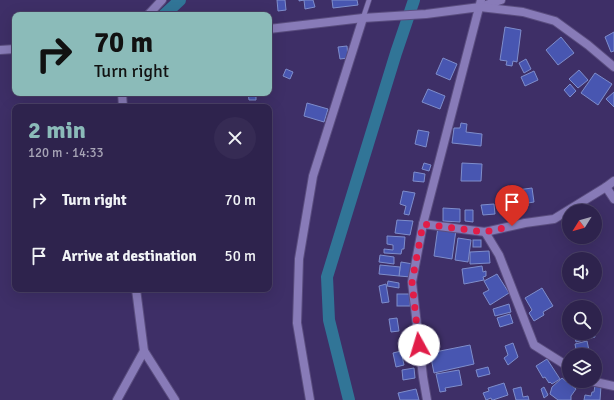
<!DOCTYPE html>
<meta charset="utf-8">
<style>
:root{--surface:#2e234d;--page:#362b54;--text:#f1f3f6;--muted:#a7a4b6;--line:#494065;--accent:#8bbbb9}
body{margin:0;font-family:Signika,sans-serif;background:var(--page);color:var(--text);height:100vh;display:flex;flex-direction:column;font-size:15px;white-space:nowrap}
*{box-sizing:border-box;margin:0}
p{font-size:13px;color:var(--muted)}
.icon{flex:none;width:22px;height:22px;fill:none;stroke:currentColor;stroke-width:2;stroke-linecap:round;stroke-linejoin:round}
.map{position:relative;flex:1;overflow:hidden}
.side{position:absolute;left:12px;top:104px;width:260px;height:188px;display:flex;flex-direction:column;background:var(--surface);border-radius:8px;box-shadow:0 4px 16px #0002,0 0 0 1px var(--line)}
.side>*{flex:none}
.top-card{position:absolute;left:12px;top:12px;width:260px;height:84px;border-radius:8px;box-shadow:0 4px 16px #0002,0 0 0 1px var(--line);background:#8bbbb9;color:#111;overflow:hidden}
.needle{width:26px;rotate:233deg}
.controls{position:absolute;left:562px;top:204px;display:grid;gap:8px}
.controls a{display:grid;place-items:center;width:40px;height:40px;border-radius:50%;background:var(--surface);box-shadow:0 4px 16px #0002,0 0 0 1px var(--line);font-size:20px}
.pin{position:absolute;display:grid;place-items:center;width:34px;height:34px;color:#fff;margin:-41px -17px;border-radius:50% 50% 50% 0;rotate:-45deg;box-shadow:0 0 4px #0007}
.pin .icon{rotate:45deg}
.me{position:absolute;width:44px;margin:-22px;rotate:354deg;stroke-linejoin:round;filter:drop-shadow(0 0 3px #0008)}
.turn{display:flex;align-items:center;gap:14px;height:84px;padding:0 16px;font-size:18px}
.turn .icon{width:52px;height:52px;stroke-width:2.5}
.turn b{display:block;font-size:28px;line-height:34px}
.round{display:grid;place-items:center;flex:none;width:42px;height:42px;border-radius:21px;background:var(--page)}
.overview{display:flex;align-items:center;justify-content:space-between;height:68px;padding:0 16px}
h1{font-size:24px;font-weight:700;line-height:30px;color:var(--accent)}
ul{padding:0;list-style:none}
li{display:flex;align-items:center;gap:12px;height:56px;padding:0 16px}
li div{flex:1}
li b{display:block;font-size:15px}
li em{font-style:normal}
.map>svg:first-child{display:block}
</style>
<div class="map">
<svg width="614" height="400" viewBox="0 0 614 400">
<rect width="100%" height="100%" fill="#3e2f67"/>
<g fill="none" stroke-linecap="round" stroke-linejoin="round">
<g stroke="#317597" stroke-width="12">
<polyline points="164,15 180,0"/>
<polyline points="349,400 329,320 327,277 396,53 414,0"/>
</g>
</g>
<g fill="#4856b1" stroke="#7e8dcb">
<polygon points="277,0 285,0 286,10 278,11"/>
<polygon points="299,0 313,0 315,7 305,9 304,0 299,1"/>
<polygon points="332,0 357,0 358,5 333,8"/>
<polygon points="505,27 521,30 517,62 513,61 512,66 506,65 507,61 500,60"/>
<polygon points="614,32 614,51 611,52 605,37"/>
<polygon points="561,37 574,53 558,65 546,50"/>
<polygon points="347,46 348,58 340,59 338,47"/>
<polygon points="443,58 457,64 450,80 436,74"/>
<polygon points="526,59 531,69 524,73 519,63"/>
<polygon points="286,69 293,72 290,79 283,76"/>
<polygon points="579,70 588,80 578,88 569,79"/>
<polygon points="534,71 538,80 525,86 521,77"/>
<polygon points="595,73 612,84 598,105 581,93"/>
<polygon points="570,84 576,91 570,97 564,90"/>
<polygon points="428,89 445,96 440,109 422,102"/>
<polygon points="614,92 614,107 606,99"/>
<polygon points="248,93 256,93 256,100 249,100"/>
<polygon points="307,103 328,109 324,122 304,116"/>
<polygon points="461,123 467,124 466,132 482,134 481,146 452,143 454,128 460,128"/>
<polygon points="418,130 429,132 426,147 415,144"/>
<polygon points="424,163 431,165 429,171 422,169"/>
<polygon points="462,163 482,164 481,181 461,181"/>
<polygon points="414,172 425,174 424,182 413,181"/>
<polygon points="532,188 534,202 528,203 528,206 520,208 517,190"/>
<polygon points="403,191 415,193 409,215 404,214 406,206 400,204"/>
<polygon points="494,204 495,214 483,215 481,205"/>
<polygon points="443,208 460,209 460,222 443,221"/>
<polygon points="465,210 473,210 473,222 465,221"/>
<polygon points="397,220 413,221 410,235 395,233"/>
<polygon points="438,227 456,230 452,259 434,256"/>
<polygon points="387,236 405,237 404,249 402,249 401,254 384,253 384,249 393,250 393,245 387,244"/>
<polygon points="458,238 471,240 468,262 455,260"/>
<rect x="473" y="240" width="8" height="7"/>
<polygon points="489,251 490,263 470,264 470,252"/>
<polygon points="380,255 394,257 394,264 379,262"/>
<polygon points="401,262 413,264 411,277 399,276"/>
<polygon points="380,265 400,267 399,276 379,274"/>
<polygon points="482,266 483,272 486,271 486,276 483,277 484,280 464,284 462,269"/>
<polygon points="497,274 509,293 490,305 483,293 489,290 484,281"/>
<polygon points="388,281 399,283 399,288 387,286"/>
<polygon points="386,284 389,302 382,303 379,286"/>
<polygon points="542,288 553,306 543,312 544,315 534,321 529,313 532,310 525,298"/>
<rect x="397" y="294" width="13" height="12"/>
<polygon points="509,304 511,312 495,316 493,309"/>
<polygon points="510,314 513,323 500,327 497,318"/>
<polygon points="397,318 399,331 391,332 389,319"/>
<polygon points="574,333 594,333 595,337 576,342"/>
<polygon points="587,341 590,355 577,355 575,344"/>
<polygon points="513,343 518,357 508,365 504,358 508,355 505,346"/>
<polygon points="470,345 474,364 434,373 430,353"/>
<polygon points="401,351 404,365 396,367 393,353"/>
<polygon points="547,359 560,379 552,384 550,382 549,383 545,377 543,378 536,366"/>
<polygon points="488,367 490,374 478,377 476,370"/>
<polygon points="414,368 415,378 403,380 402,370"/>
<polygon points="459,370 462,385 445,388 446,391 440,392 436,374"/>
<polygon points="562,378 576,389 571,396 571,400 558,400 550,394 552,387"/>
<polygon points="504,383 508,395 493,400 492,400 491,398 486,400 483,393 489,391 488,388"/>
<polygon points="595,385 601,386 600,400 584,400 585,395 591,396 592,392 594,392"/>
<polygon points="521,387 523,397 528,396 529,400 516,400 513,389"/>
<polygon points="544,387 548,395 544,398 541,389"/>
<polygon points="416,389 419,400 400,400 398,393"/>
</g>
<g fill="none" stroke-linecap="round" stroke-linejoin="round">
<g stroke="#5a4d7f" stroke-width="6">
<polyline id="service" points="363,18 369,0"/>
</g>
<g stroke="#5a4d7f" stroke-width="10">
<g id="minor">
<polyline points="480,7 501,0"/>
<polyline points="148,15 162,0"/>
<polyline points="122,93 123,107"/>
<polyline points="606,187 614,199"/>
<polyline points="423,224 485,232 525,223 554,219 606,187 614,181"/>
<polyline points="485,232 499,255 534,345 569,367"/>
<polyline points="136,289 144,351 175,400"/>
<polyline points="591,381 614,386"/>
<polyline points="117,400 144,351"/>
<polyline points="310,400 297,323 299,259 313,176 363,18"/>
<polyline points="427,400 423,377 412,282 423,224 481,0"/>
</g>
</g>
<g stroke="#5a4d7f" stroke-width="10">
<g id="tertiary">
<polyline points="269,29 363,18 426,14 480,7 523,12 555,21 588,45 614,67"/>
<polyline points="0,50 15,49"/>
</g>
</g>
<use href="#service" stroke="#887bb8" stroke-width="4.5"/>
<use href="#minor" stroke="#887bb8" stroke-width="8"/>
<use href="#tertiary" stroke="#887bb8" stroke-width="8"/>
</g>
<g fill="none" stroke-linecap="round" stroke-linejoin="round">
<polyline stroke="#e11d48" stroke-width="7" stroke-dasharray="0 12.6" points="419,345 412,282 423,224 485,232 512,226"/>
</g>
</svg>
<div class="controls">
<a><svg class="needle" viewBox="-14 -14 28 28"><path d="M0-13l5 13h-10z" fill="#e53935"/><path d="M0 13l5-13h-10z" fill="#a7a4b6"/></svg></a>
<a><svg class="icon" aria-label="sound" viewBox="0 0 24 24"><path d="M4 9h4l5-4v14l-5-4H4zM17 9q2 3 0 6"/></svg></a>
<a><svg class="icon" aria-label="search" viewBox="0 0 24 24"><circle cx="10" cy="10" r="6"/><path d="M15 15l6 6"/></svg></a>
<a><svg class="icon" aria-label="layers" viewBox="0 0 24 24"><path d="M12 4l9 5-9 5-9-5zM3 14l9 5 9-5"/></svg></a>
</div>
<div class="pin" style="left:512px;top:226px;background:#d93025"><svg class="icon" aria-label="arrive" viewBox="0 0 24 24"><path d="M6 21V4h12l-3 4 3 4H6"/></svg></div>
<svg class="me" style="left:419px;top:345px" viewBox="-20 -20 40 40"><circle r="19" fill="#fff"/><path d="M0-13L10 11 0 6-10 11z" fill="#e11d48"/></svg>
<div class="top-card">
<div class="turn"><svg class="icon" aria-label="right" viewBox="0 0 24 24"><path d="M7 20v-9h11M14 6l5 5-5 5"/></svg><div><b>70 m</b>Turn right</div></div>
</div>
<section class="side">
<div class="overview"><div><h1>2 min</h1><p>120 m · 14:33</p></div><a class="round"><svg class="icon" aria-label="close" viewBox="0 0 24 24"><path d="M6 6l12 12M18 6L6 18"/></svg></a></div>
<ul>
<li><svg class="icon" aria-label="right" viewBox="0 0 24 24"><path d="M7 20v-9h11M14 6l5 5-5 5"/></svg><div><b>Turn right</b></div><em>70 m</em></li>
<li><svg class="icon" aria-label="arrive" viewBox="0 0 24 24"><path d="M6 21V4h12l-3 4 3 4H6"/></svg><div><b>Arrive at destination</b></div><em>50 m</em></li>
</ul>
</section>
</div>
